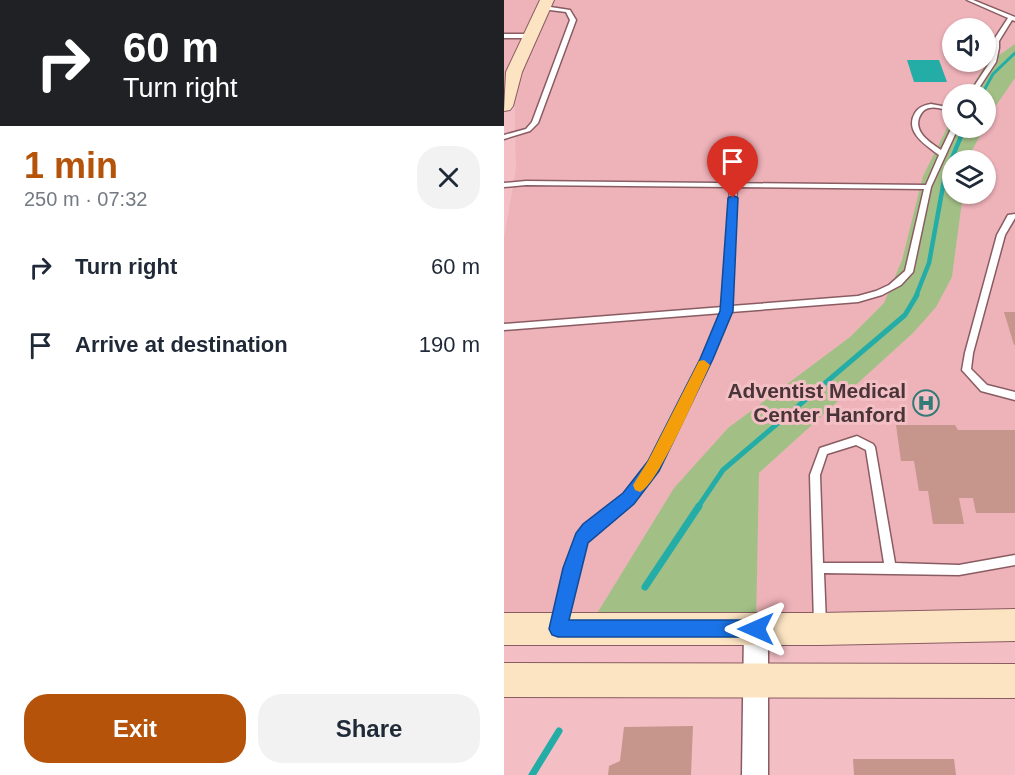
<!DOCTYPE html>
<meta charset="utf-8">
<style>
:root{--surface:#fff;--page:#f2f2f3;--text:#1f2937;--muted:#747a83;--accent:#b45309}
body{margin:0;font-family:Helvetica,sans-serif;background:var(--page);color:var(--text);height:100vh;display:flex;flex-direction:column;font-size:22px;white-space:nowrap}
*{box-sizing:border-box;margin:0}
p{font-size:20px;color:var(--muted)}
.icon{flex:none;width:33px;height:33px;fill:none;stroke:currentColor;stroke-width:2;stroke-linecap:round;stroke-linejoin:round}
.map{position:relative;flex:1;overflow:hidden}
.drawer{display:flex;flex-direction:column;background:var(--surface);width:504px}
.drawer>*{flex:none}
.guide{background:#202124;color:#fff;overflow:hidden}
.buttons{position:absolute;left:438px;top:18px;display:grid;gap:12px}
.buttons a{display:grid;place-items:center;width:54px;height:54px;border-radius:50%;background:var(--surface);box-shadow:0 2px 4px #0004;font-size:30px}
.pin{position:absolute;display:grid;place-items:center;width:51px;height:51px;color:#fff;margin:-62px -26px;border-radius:50% 50% 50% 0;rotate:-45deg;box-shadow:0 0 6px #0007}
.pin .icon{rotate:45deg}
.me{position:absolute;width:66px;margin:-33px;rotate:270deg;stroke-linejoin:round;filter:drop-shadow(0 0 4px #0008)}
.turn{display:flex;align-items:center;gap:21px;height:126px;padding:0 24px;font-size:27px}
.turn .icon{width:78px;height:78px;stroke-width:2.5}
.turn b{display:block;font-size:42px;line-height:51px}
.round{display:grid;place-items:center;flex:none;width:63px;height:63px;border-radius:24px;background:var(--page)}
.headline{display:flex;align-items:center;justify-content:space-between;height:102px;padding:0 24px}
h1{font-size:36px;font-weight:700;line-height:45px;color:var(--accent)}
.cta{display:flex;gap:12px;margin-top:auto;padding:12px 24px}
.cta a{flex:1;height:69px;border-radius:24px;background:var(--accent);color:#fff;font-size:24px;font-weight:700;line-height:69px;text-align:center}
.cta a+a{background:var(--page);color:var(--text)}
ul{padding:0;list-style:none}
li{display:flex;align-items:center;gap:18px;height:78px;padding:0 24px}
li div{flex:1}
li b{display:block;font-size:22px}
li em{font-style:normal}
main{display:flex;flex:1;min-height:0}
.map>svg:first-child{display:block}
</style>
<main>
<section class="drawer">
<div class="guide">
<div class="turn"><svg class="icon" aria-label="right" viewBox="0 0 24 24"><path d="M7 20v-9h11M14 6l5 5-5 5"/></svg><div><b>60 m</b>Turn right</div></div>
</div>
<div class="headline"><div><h1>1 min</h1><p>250 m · 07:32</p></div><a class="round"><svg class="icon" aria-label="close" viewBox="0 0 24 24"><path d="M6 6l12 12M18 6L6 18"/></svg></a></div>
<ul>
<li><svg class="icon" aria-label="right" viewBox="0 0 24 24"><path d="M7 20v-9h11M14 6l5 5-5 5"/></svg><div><b>Turn right</b></div><em>60 m</em></li>
<li><svg class="icon" aria-label="arrive" viewBox="0 0 24 24"><path d="M6 21V4h12l-3 4 3 4H6"/></svg><div><b>Arrive at destination</b></div><em>190 m</em></li>
</ul>
<div class="cta"><a>Exit</a><a>Share</a></div>
</section>
<div class="map">
<svg width="511" height="775" viewBox="0 0 511 775">
<rect width="100%" height="100%" fill="#f3bfc5"/>
<g fill="#eeb2b9" fill-rule="evenodd">
<path d="M0 0H511V44L482 64 463 94H448V118L419 176 398 260 380 303 346 337 224 428 170 488 84 628 0 629V238L12 169 10 75 0 104ZM448 28H482V62H448Z"/>
<polygon points="511,78 511,625 252,629 255,473 409,333 448,277 459,194 482,194 482,160 463,160 491,107"/>
</g>
<g fill="#a2bf86">
<polygon points="511,44 511,78 491,107 482,125 482,94 463,94 482,64"/>
<polygon points="448,118 448,128 480,128 463,160 448,160 448,194 459,194 448,277 432,307 409,333 255,473 252,629 84,628 170,488 224,428 346,337 380,303 398,260 419,176"/>
</g>
<polygon fill="#24ada7" points="403,60 435,60 443,82 410,82"/>
<g fill="none" stroke-linecap="round" stroke-linejoin="round">
<g stroke="#24ada7" stroke-width="3">
<polyline points="478,94 489,74 511,53"/>
<polyline points="459,131 460,128"/>
</g>
<polyline stroke="#24ada7" stroke-width="4.5" points="412,296 425,263 441,175 460,129"/>
<polyline stroke="#24ada7" stroke-width="5" points="194,507 219,470 401,315 413,295"/>
<g stroke="#24ada7" stroke-width="7">
<polyline points="141,587 195,506"/>
<polyline points="28,775 55,731"/>
</g>
</g>
<g fill="#c6958c">
<polygon points="500,312 511,312 511,345 510,345"/>
<polygon points="392,425 451,425 454,430 511,430 511,513 472,513 469,498 455,498 460,524 429,524 424,491 415,491 410,461 397,461"/>
<polygon points="189,726 187,775 104,775 105,766 116,761 120,727"/>
<polygon points="349,759 450,759 452,775 350,775"/>
</g>
<g fill="none" stroke-linecap="round" stroke-linejoin="round">
<g stroke="#895c62" stroke-width="3">
<g id="lane">
<polygon points="463,0 469,0 511,17 511,21 508,20 495,41 495,48 492,62 471,94 465,94 486,62 490,48 489,41 504,18"/>
<polygon points="40,6 66,10 72,20 34,123 26,131 0,139 0,135 22,129 28,122 66,20 62,12 38,9 38,7"/>
<polygon points="0,34 27,34 30,36 27,38 0,38"/>
<path d="M427 104 448 108V112C441 110 433 106 425 108 420 109 417 113 415 118 410 133 427 143 437 150L448 127 454 128 427 187 409 272 397 285 378 295 354 302 227 312 206 359 153 469 128 502 102 523 82 541 73 568 61 625 59 629 55 631 51 629 49 625 63 568 74 534 94 515 120 496 147 463 198 359 218 313 0 330V324L219 307 226 187 22 185 0 187V183L22 181 422 185 435 155C422 145 400 132 411 113 415 107 420 105 427 104ZM233 187 420 189 401 271 385 285 372 291 354 296 227 306Z"/>
<polygon points="511,214 511,218 501,235 469,353 467,369 483,385 511,392 511,400 477,391 458,370 461,353 493,235 504,215"/>
<path d="M353 436 369 444 371 447 391 563 455 565 511 555V565L455 575 320 573 322 624 320 628 316 630 312 628 310 624 306 475 316 448ZM352 445 362 450 380 563H319L316 475 323 454Z"/>
</g>
</g>
<g stroke="#895c62" stroke-width="3">
<polygon id="street" points="252,617 260,621 264,629 264,775 238,775 240,629 244,621"/>
</g>
<g stroke="#895c62" stroke-width="2">
<g id="secondary">
<polygon points="36,0 50,0 18,72 9,106 6,110 0,111 2,72"/>
<polygon points="511,609 511,641 316,645 0,645 0,613 316,613"/>
<polygon points="0,663 511,664 511,698 0,697"/>
</g>
</g>
<use href="#lane" fill="#fff" fill-rule="evenodd"/>
<use href="#street" fill="#fff" fill-rule="evenodd"/>
<use href="#secondary" fill="#fce4c2" fill-rule="evenodd"/>
</g>
<polygon fill="#1a73e8" stroke="#114b97" stroke-width="1.5" points="229,195 234,198 229,311 209,359 155,471 130,504 84,543 65,620 252,620 258,622 261,629 258,635 252,637 54,637 48,635 45,629 59,568 72,533 79,524 119,493 144,461 196,359 216,311 224,198"/>
<path fill="#f59e0b" d="M200 360 206 365C195 388 154 485 136 492L131 490 129 485 144 461 195 361Z"/>
<defs>
<g id="hospital-ring" transform="scale(1.35)"><circle r="9.5" fill="#f3bfc5" stroke="#327b77" stroke-width="1.5"/><path d="M-5-5h3v3.5h4V-5h3V5h-3V1.5h-4V5h-3Z" fill="#327b77"/></g>
</defs>
<g fill-rule="evenodd">
<use href="#hospital-ring" x="422" y="403"/>
</g>
<g text-anchor="middle" stroke-width="6" stroke-linejoin="round" paint-order="stroke">
<g font-size="21" font-weight="bold" fill="#493437" stroke="#f3bfc5" text-anchor="end">
<text x="402" y="398">Adventist Medical<tspan x="402" dy="24">Center Hanford</tspan></text>
</g>
</g>
</svg>
<div class="buttons">
<a><svg class="icon" aria-label="sound" viewBox="0 0 24 24"><path d="M4 9h4l5-4v14l-5-4H4zM17 9q2 3 0 6"/></svg></a>
<a><svg class="icon" aria-label="search" viewBox="0 0 24 24"><circle cx="10" cy="10" r="6"/><path d="M15 15l6 6"/></svg></a>
<a><svg class="icon" aria-label="layers" viewBox="0 0 24 24"><path d="M12 4l9 5-9 5-9-5zM3 14l9 5 9-5"/></svg></a>
</div>
<div class="pin" style="left:229px;top:198px;background:#d93025"><svg class="icon" aria-label="arrive" viewBox="0 0 24 24"><path d="M6 21V4h12l-3 4 3 4H6"/></svg></div>
<svg class="me" style="left:252px;top:629px" viewBox="-20 -20 40 40"><path d="M0-17L14 15 0 8-14 15z" fill="#1a73e8" stroke="#fff" stroke-width="4"/></svg>
</div>
</main>
